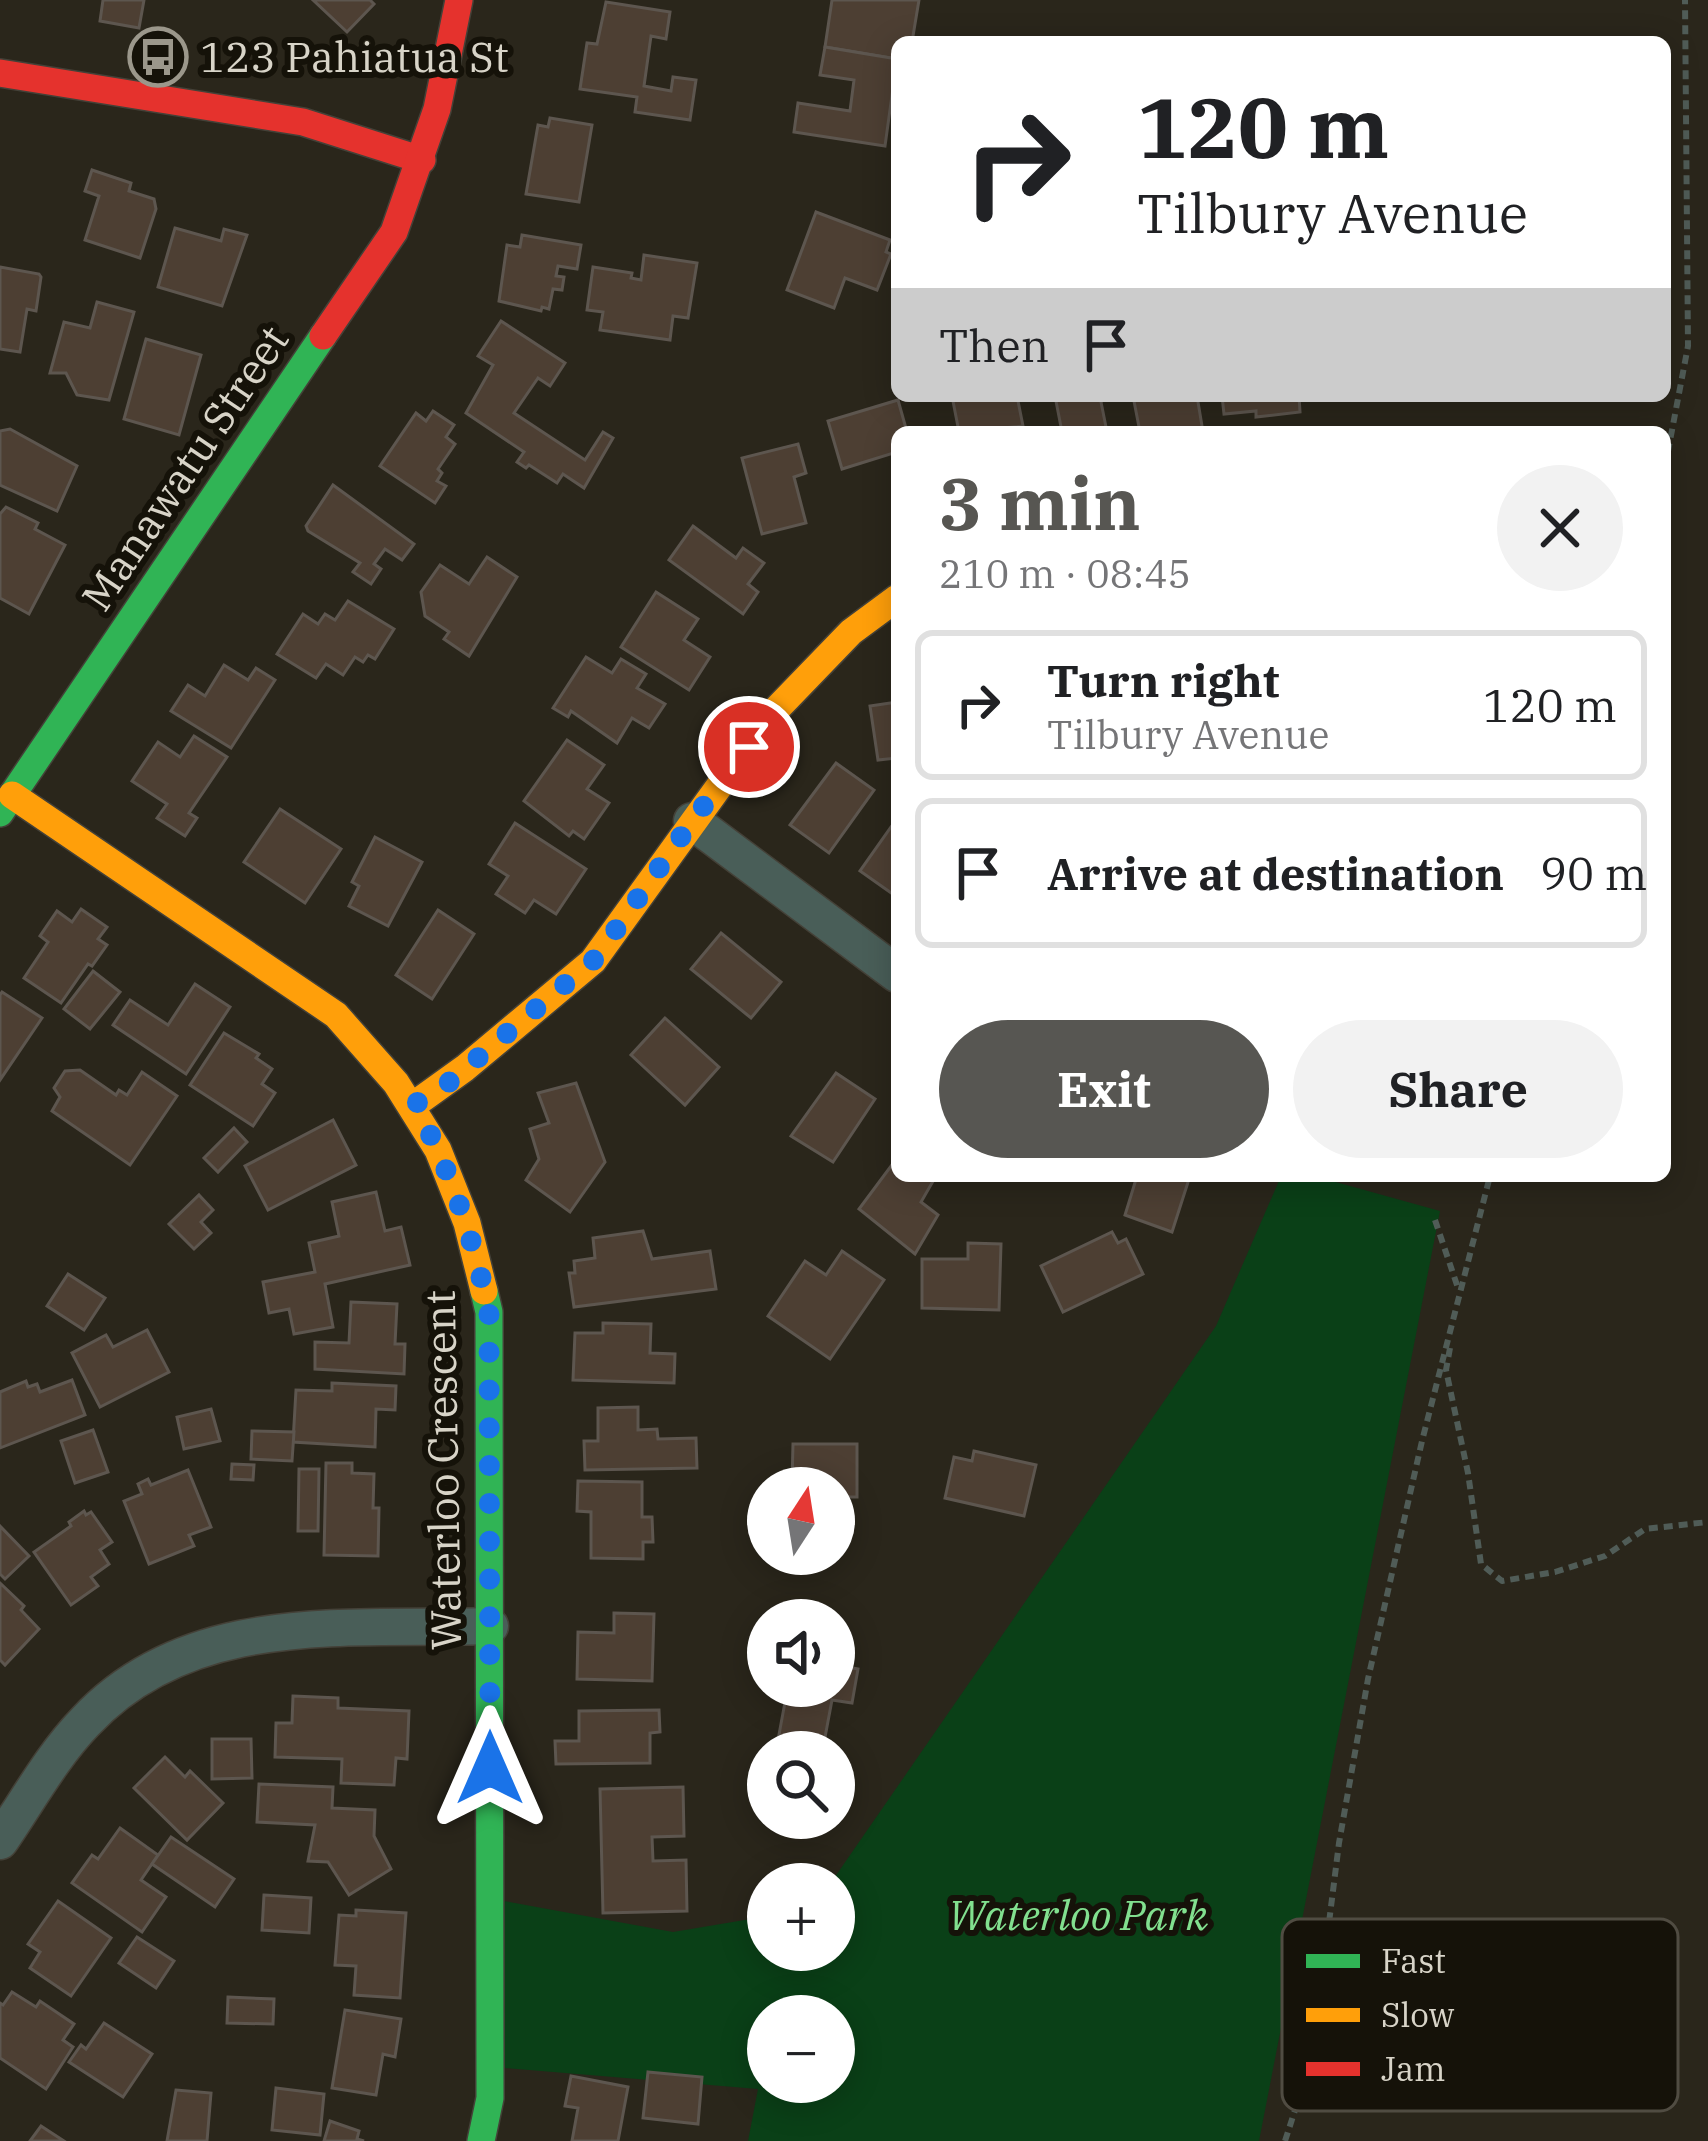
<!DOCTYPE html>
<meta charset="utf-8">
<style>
:root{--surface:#fff;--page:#f2f2f2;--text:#202124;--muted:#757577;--line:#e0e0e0;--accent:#575652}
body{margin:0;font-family:"IBM Plex Serif",serif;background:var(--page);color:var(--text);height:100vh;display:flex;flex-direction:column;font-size:45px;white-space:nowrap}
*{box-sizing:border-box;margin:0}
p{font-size:39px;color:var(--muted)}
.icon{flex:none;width:66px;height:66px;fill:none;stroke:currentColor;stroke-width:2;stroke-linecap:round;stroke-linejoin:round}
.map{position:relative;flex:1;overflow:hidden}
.details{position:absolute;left:891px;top:426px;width:780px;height:756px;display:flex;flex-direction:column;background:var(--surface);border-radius:18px;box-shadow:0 6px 30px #0003}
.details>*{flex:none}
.hud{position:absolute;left:891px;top:36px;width:780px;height:366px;border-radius:18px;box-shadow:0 6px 30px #0003;background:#fff;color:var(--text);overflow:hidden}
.needle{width:78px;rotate:12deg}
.controls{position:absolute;left:747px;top:1467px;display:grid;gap:24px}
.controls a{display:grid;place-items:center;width:108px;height:108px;border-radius:50%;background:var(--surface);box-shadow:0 6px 30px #0003;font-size:60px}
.pin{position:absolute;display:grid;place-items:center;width:102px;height:102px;color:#fff;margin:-51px;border:6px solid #fff;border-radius:50%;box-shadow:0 3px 12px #0007}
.me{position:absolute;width:132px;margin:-66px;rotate:0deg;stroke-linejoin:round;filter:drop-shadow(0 0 9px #0008)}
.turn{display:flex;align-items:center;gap:42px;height:252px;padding:0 48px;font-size:54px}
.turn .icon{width:156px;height:156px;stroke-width:2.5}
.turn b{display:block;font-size:84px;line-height:102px}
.then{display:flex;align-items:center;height:114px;padding:0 48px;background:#0003;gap:24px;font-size:45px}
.round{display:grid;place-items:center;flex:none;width:126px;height:126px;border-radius:63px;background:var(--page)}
.head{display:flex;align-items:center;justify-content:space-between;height:204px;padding:0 48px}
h1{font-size:72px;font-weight:700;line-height:90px;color:var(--accent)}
.primary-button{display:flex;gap:24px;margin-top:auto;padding:24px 48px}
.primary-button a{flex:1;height:138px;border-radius:72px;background:var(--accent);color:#fff;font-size:48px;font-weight:700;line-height:138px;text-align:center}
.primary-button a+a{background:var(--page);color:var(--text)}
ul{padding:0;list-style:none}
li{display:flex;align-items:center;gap:36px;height:150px;margin:0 24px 18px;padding:0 24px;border:6px solid var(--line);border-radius:18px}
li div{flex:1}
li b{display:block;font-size:45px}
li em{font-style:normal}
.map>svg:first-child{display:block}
</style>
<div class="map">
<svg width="1708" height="2141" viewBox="0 0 1708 2141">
<rect width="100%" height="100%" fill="#2a261b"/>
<path fill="#0a4017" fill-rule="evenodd" d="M1281 1176H1314L1440 1211 1259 2141H748L758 2089 504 2068V1901L673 1932 768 1916V1950H834V1884H830L1216 1326ZM768 2016H834V2082H768Z"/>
<g fill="#4d3f33" stroke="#5d564f" stroke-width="3">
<polygon points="103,0 144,0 139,28 100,21"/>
<polygon points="313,0 370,0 374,4 347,32"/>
<polygon points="832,0 919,0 912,42 897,42 897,59 825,47"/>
<polygon points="606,2 670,12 666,39 651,36 644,86 671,91 673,77 696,80 690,120 635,112 637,97 580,89 587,43 597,44"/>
<polygon points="825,47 897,59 885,146 794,132 798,103 850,111 854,80 820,75"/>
<polygon points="550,118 592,125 579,202 526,194 538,125 548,127"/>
<polygon points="92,170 131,183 129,191 154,199 156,209 140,258 85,240 99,196 85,191"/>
<polygon points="816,212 890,240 886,252 891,254 877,290 845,278 834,308 787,290"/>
<polygon points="175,228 221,241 224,229 247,235 222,306 158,287"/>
<polygon points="522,235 581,245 577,269 558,266 556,276 564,277 562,290 553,289 549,309 542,307 541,311 499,301 507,245 520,247"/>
<polygon points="644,255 697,263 688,318 673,316 670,340 600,330 603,312 587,310 593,267 632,273 631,278 641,280"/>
<polygon points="0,267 39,274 41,277 36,311 27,309 20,352 0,349"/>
<polygon points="97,302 134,312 109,400 77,395 66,373 50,373 64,322 90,328"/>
<polygon points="501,321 565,363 550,386 538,378 514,413 585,460 603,432 613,438 584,488 563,474 557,483 529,465 526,468 517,462 524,452 466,413 493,365 478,356"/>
<polygon points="146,339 201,355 179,435 124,419"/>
<polygon points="952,396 1017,396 1023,426 959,432"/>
<polygon points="1055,396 1107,396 1101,402 1107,432 1062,432"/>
<polygon points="1133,396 1197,396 1203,432 1140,432"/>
<polygon points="1222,396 1299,396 1300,412 1256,417 1256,411 1224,414"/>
<polygon points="898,400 907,432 897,432 897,452 842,469 828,421"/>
<polygon points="433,411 454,425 446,437 455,444 438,469 442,473 437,481 446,486 435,503 380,466 416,413 426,421"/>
<polygon points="10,429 77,466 57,511 0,485 0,431"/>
<polygon points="798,444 806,473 794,477 806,523 762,534 742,458"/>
<polygon points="333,485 414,544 402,560 385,549 374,564 381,569 371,584 353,572 360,563 308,531 306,526"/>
<polygon points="6,507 38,523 35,529 65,545 29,614 0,598 0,514"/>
<polygon points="693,526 736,558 743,548 764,563 748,584 758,592 743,614 669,560"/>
<polygon points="487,557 517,577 469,656 444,639 449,632 425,616 421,592 440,565 469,584"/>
<polygon points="656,592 698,619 684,640 710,657 689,690 621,647"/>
<polygon points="348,601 394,629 375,659 368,655 363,662 355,657 343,675 326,664 316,678 277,654 303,614 318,624 325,614 335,620"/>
<polygon points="586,657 612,673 621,659 646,674 637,688 665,704 649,728 632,718 617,743 571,711 568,717 553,708"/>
<polygon points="224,665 248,680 256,668 275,680 231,748 171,711 188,685 205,696"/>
<polygon points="897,702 897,758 878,760 870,706"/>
<polygon points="194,736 227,757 189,813 197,818 185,836 157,818 167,804 132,781 158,742 180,757"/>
<polygon points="567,740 604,765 587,789 609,803 584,839 573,831 569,836 524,801"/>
<polygon points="836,763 874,790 829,853 790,825"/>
<polygon points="280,809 341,849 305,903 244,862"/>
<polygon points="515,823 586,869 556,914 534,900 525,913 496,894 508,876 489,864"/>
<polygon points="891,827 897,832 897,897 860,871"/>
<polygon points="375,837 422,862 388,926 349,906 359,886 352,882"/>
<polygon points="81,909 107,927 98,939 107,945 92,966 88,964 61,1003 24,978 48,942 40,936 57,911 72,922"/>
<polygon points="438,910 474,934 432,999 396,975"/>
<polygon points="721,933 781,982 751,1018 691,969"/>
<polygon points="93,971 120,992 90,1029 64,1009"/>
<polygon points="195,984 230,1007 186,1074 113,1025 130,1000 168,1025"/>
<polygon points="2,992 42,1018 0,1080 0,995"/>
<polygon points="665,1018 719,1067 685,1105 631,1055"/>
<polygon points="224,1033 259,1054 256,1058 272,1069 262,1084 275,1093 253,1126 190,1085"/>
<polygon points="80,1070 116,1095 119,1090 127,1095 142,1072 177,1096 130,1165 52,1111 60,1097 54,1088 65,1071"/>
<polygon points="836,1073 875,1099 833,1162 791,1136"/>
<polygon points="576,1083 605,1162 570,1212 526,1180 539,1159 530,1129 549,1123 538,1093"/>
<polygon points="333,1120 356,1165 268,1210 245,1166"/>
<polygon points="234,1128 247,1142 218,1172 204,1158"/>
<polygon points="897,1158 897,1176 936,1176 921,1202 938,1215 915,1254 859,1209"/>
<polygon points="1137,1176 1190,1176 1172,1232 1125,1215"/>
<polygon points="376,1192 385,1231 401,1227 410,1265 325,1284 333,1327 294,1334 289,1309 269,1313 263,1282 315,1272 309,1243 339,1236 332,1202"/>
<polygon points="199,1195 213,1210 201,1222 211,1233 194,1249 169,1224"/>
<polygon points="643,1231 652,1259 710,1251 716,1289 574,1307 569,1273 575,1273 574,1261 595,1258 593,1238"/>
<polygon points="1112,1232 1118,1243 1126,1239 1143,1274 1063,1312 1041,1266"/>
<polygon points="968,1243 1001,1244 999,1310 922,1308 922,1259 968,1259"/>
<polygon points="842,1251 884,1280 830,1359 768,1316 805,1261 826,1275"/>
<polygon points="68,1274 105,1298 84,1330 47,1306"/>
<polygon points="351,1302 397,1304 395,1344 405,1344 404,1374 315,1369 315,1342 349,1343"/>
<polygon points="603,1323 651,1324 650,1353 675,1354 674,1383 573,1380 575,1333 603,1333"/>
<polygon points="147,1330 169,1372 100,1407 72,1353 106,1335 113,1347"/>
<polygon points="72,1380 85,1415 0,1448 0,1392 26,1381 28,1387 37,1384 40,1392"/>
<polygon points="332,1383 396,1386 395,1410 376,1409 375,1447 293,1442 296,1390 332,1391"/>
<polygon points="638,1407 638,1430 657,1429 658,1439 696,1438 697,1468 585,1470 584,1441 598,1441 598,1408"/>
<polygon points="211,1409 220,1441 184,1449 177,1417"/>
<polygon points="93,1430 108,1472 75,1483 61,1441"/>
<polygon points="252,1431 294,1432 292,1461 251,1459"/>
<polygon points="793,1444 857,1444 857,1497 848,1497 848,1531 834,1531 834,1488 804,1488 804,1483 792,1483"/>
<polygon points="974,1451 1036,1465 1024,1516 945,1498 954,1457 972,1461"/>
<polygon points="326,1463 352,1463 352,1473 374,1474 373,1508 379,1508 378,1556 324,1555"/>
<polygon points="232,1464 254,1465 253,1480 231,1479"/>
<polygon points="299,1469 319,1469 318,1531 298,1531"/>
<polygon points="188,1470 211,1527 189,1535 194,1546 149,1564 124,1501 142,1494 138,1484 148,1479 151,1485"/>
<polygon points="578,1481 642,1482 642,1517 652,1517 653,1542 643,1542 643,1559 591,1558 591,1512 577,1511"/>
<polygon points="84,1511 86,1515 91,1512 112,1542 100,1550 109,1564 91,1577 98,1586 71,1605 34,1552 71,1526 69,1522"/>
<polygon points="0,1526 29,1556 5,1579 0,1574"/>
<polygon points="0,1583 24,1606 21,1610 39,1629 5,1665 0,1660"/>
<polygon points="614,1613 654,1614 652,1681 577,1679 578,1632 614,1633"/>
<polygon points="834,1659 838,1659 837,1665 858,1669 852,1703 832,1700 823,1748 778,1740 788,1686 834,1686"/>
<polygon points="293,1696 338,1698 338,1708 409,1711 407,1759 396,1758 394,1785 341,1783 342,1759 275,1757 276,1723 292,1723"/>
<polygon points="659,1710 660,1732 650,1733 650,1763 556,1764 555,1741 579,1741 579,1711"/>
<polygon points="212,1739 251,1739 252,1778 212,1779"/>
<polygon points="165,1757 185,1777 190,1771 223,1803 187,1840 134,1788"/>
<polygon points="259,1784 333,1787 332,1808 375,1810 374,1836 391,1869 349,1895 328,1862 308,1861 315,1825 257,1822"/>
<polygon points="683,1787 684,1836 652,1837 653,1861 686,1860 687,1911 603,1913 600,1789"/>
<polygon points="120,1828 158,1855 141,1880 166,1897 142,1932 72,1883 92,1855 98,1859"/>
<polygon points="171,1837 234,1879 215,1907 152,1864"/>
<polygon points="264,1895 311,1898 309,1933 262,1930"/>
<polygon points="58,1901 111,1938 71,1996 30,1968 40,1952 28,1944"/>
<polygon points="356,1910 406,1913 400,1998 354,1995 356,1966 335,1965 339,1915 356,1916"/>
<polygon points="137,1937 174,1961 156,1988 119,1963"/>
<polygon points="12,1992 36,2007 40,2001 74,2024 63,2040 73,2047 46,2089 0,2058 0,2003 3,2005"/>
<polygon points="228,1997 274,1999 273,2024 227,2023"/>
<polygon points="345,2010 401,2019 395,2057 383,2054 376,2095 332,2088"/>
<polygon points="104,2023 152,2054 123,2097 69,2062 81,2045 86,2049"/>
<polygon points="648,2072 702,2077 698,2124 643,2118"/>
<polygon points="571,2076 628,2087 618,2141 572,2141 578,2108 565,2106"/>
<polygon points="276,2088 324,2094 320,2135 272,2130"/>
<polygon points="176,2090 211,2093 207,2141 167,2141"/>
<polygon points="330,2121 359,2131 357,2139 364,2141 324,2141"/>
<polygon points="41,2126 64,2141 30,2141"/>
</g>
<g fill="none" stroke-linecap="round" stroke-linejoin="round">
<g stroke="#444138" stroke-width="39">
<g id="street">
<polyline points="692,821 897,974"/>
<path d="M0 1841C27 1802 52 1756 85 1722 190 1609 350 1630 490 1626"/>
</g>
</g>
<g stroke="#444138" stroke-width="30">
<g id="fast">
<polyline points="0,813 323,336"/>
<polyline points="481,2141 490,2098 489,1312 484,1291"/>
</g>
</g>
<g stroke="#444138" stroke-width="30">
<g id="slow">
<polyline points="12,795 336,1015 396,1083 438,1150 467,1223 484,1291"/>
<polyline points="415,1104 465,1068 593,961 770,716 851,632 897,598"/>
</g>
</g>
<g stroke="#444138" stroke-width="30">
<g id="jam">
<polyline points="0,73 303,122 422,160"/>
<polyline points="323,336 394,232 437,109 459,0"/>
</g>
</g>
<g stroke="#505c57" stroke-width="6" stroke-dasharray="9 6" stroke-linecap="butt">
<polyline points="1665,467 1688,346 1685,0"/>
<polyline points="1435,1220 1458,1288"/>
<polyline points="1450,1348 1446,1370 1468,1473 1481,1564 1502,1581 1555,1572 1605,1556 1645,1529 1708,1522"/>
<polyline points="1285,2141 1312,2058 1339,1843 1368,1679 1422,1441 1490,1176"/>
</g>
<use href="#street" stroke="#495e58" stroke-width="36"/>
<use href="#fast" stroke="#30b455" stroke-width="27"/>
<use href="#slow" stroke="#ff9f0a" stroke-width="27"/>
<use href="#jam" stroke="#e5322d" stroke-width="27"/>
</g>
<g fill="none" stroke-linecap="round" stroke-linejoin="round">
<path stroke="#1a73e8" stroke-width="21" stroke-dasharray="0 37.8" d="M490 1768 489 1312C473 1237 451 1172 415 1104L447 1084 596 958 692 821 749 747"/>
</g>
<defs>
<g id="bus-ring" transform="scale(3)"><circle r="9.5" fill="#151209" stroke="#9b978b" stroke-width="1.5"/><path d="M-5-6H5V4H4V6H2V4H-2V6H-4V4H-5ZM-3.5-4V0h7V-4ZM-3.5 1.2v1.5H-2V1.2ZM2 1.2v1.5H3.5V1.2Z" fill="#9b978b"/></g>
</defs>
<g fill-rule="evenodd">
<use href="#bus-ring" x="158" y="57"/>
</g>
<g text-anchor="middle" stroke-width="12" stroke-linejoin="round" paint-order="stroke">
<g font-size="42" fill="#d8d4c8" stroke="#151209" text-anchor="start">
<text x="200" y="72">123 Pahiatua St</text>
</g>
<g font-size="42" fill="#d8d4c8" stroke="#151209">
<text transform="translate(185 468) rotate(-56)" y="15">Manawatu Street</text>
<text transform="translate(443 1470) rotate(-91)" y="15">Waterloo Crescent</text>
</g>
<g font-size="42" font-style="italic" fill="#82e08f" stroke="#151209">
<text x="1078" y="1930">Waterloo Park</text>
</g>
</g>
<rect x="1282" y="1919" width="396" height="192" rx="18" fill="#151209" stroke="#504c42" stroke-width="3"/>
<rect x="1306" y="1954" width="54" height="14" fill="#30b455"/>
<rect x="1306" y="2008" width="54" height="14" fill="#ff9f0a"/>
<rect x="1306" y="2062" width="54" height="14" fill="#e5322d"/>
<g font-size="33" fill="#d8d4c8">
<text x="1381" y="1973">Fast</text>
<text x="1381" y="2027">Slow</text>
<text x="1381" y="2081">Jam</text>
</g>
</svg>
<div class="controls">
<a><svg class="needle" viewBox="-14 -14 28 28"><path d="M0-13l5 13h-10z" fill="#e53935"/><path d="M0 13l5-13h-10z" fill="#757577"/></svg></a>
<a><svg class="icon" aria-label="sound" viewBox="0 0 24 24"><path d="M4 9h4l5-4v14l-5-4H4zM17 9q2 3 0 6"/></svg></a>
<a><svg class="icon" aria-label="search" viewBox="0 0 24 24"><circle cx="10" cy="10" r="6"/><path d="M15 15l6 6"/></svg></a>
<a>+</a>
<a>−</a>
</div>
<div class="pin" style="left:749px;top:747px;background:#d93025"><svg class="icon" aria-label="arrive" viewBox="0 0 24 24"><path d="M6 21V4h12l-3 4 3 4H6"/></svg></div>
<svg class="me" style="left:490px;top:1768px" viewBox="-20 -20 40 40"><path d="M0-17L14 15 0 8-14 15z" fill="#1a73e8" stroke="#fff" stroke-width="4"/></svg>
<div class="hud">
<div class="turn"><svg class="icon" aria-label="right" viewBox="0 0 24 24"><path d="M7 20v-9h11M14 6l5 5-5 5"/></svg><div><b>120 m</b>Tilbury Avenue</div></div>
<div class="then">Then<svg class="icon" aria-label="arrive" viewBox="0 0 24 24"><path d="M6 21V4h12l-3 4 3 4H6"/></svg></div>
</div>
<section class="details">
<div class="head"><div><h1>3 min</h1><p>210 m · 08:45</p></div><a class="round"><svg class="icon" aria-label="close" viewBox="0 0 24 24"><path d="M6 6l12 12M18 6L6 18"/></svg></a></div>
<ul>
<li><svg class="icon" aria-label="right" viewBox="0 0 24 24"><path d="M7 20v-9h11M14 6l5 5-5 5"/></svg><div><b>Turn right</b><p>Tilbury Avenue</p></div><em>120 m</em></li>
<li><svg class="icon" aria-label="arrive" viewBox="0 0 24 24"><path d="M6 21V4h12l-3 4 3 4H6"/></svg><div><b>Arrive at destination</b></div><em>90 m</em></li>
</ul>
<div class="primary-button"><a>Exit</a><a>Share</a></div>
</section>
</div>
